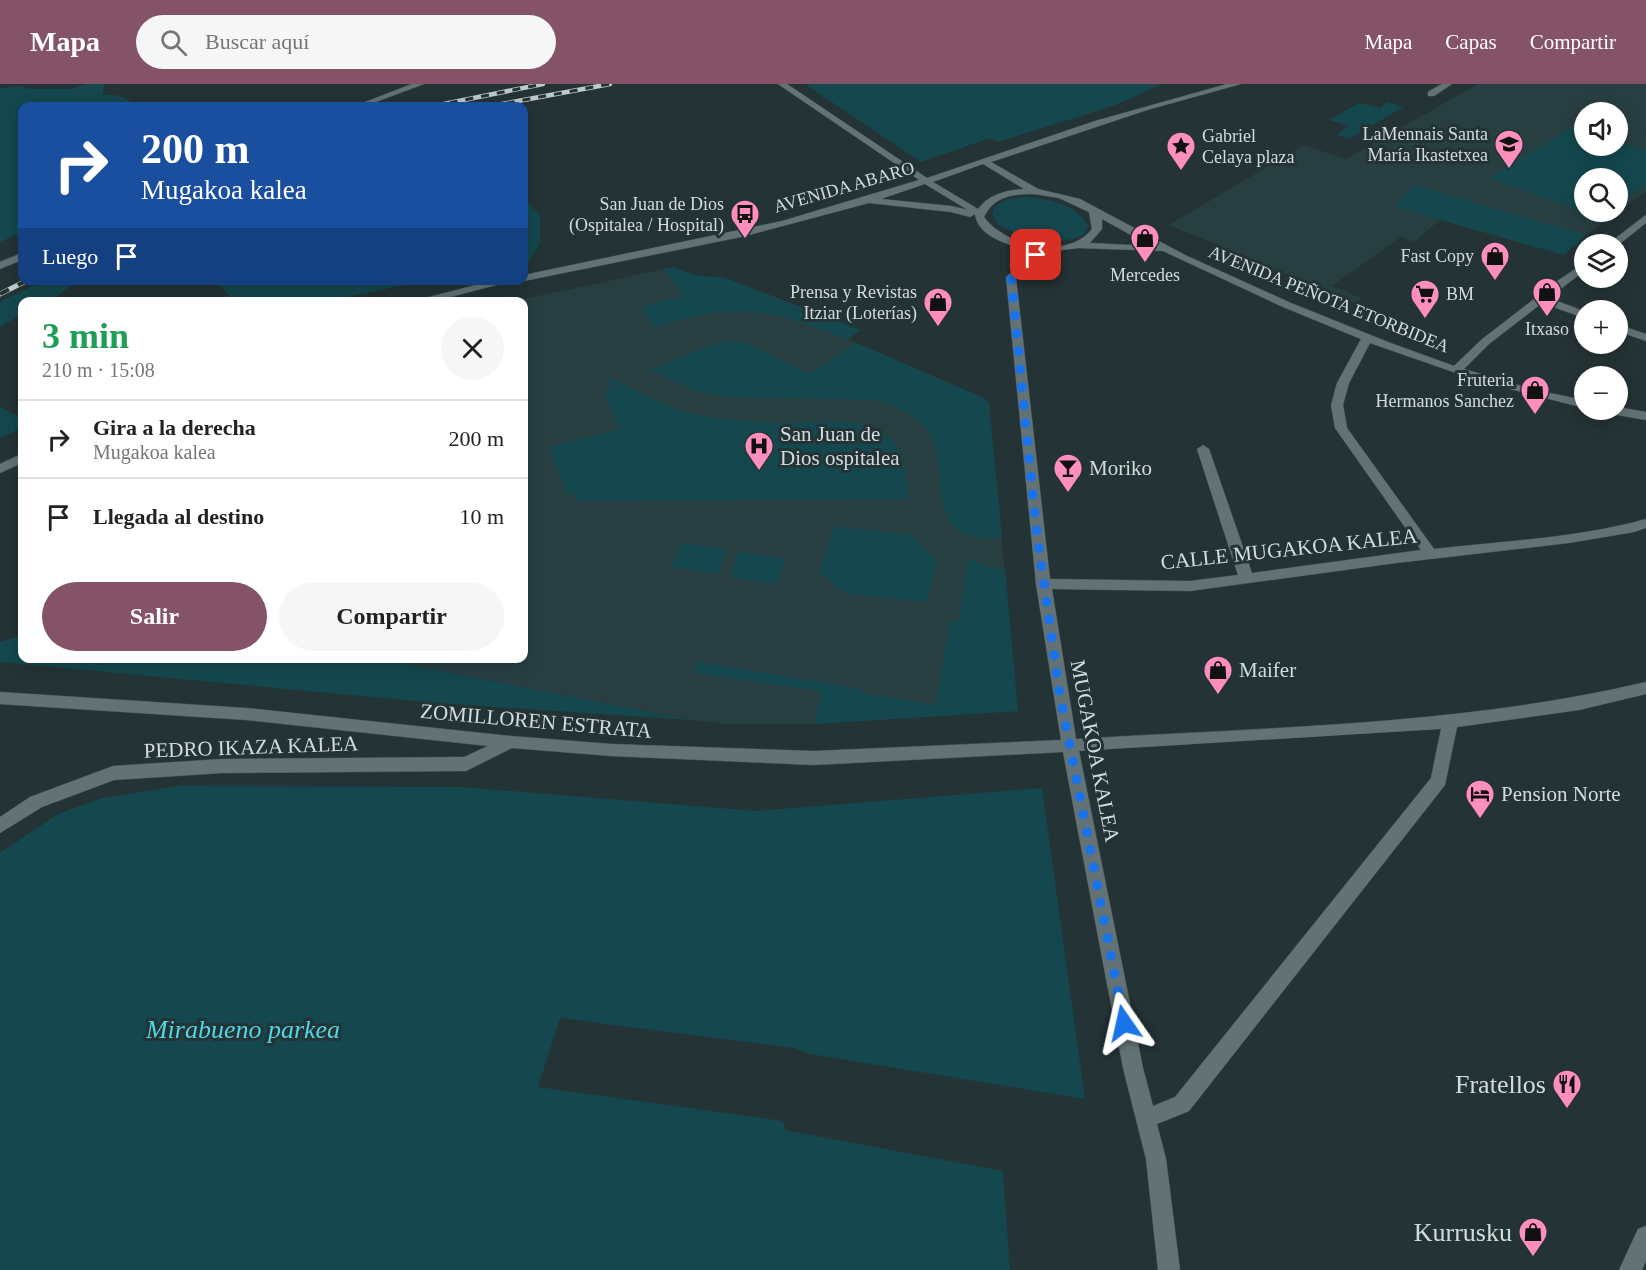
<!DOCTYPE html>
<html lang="es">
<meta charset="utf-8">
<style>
:root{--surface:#fff;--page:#f6f6f6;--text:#222;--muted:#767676;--line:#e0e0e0;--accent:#855368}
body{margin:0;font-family:Georgia,serif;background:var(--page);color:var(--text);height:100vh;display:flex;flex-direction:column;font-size:22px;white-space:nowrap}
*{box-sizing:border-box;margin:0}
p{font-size:20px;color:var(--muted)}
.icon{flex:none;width:33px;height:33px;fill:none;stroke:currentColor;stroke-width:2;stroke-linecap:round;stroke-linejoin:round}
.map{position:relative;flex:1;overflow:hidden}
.drawer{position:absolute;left:18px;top:213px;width:510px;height:366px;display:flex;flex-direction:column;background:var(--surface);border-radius:12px;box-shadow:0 3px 15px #0003}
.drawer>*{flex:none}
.top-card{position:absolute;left:18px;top:18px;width:510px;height:183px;border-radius:12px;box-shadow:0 3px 15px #0003;background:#1a4fa0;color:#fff;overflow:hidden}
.buttons{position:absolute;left:1574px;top:18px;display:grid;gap:12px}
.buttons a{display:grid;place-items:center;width:54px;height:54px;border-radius:50%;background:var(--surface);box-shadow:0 3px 15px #0003;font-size:30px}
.pin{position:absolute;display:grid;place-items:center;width:51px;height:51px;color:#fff;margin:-26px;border-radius:12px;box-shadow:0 3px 9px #0006}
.me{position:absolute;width:66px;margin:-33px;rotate:349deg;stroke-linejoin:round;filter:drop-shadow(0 0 4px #0008)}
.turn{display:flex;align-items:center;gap:21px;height:126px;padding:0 24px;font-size:27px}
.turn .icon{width:78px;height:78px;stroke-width:2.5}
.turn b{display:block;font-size:42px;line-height:51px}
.then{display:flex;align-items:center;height:57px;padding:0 24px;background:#0003;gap:12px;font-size:22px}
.round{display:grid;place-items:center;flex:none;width:63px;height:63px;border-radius:32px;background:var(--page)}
.summary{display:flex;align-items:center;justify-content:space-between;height:102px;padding:0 24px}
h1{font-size:36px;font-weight:800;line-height:45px;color:#1e9e55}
.cta{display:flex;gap:12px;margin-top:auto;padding:12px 24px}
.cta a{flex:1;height:69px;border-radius:36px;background:var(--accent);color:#fff;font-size:24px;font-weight:800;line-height:69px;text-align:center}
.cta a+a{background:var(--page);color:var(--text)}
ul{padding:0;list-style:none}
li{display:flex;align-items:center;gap:18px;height:78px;padding:0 24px;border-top:2px solid var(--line)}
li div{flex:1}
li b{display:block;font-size:22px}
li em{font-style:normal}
header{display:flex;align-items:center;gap:36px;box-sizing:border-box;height:84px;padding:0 30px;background:var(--accent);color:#fff}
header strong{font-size:28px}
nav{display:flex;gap:33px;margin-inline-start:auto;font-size:21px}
.search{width:420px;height:54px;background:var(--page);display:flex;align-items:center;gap:15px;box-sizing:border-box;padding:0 21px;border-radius:33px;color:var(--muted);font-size:22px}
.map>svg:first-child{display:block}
</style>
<header>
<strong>Mapa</strong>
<div class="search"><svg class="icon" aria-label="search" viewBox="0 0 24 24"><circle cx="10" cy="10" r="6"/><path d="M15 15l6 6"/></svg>Buscar aquí</div>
<nav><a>Mapa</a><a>Capas</a><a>Compartir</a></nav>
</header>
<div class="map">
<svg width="1646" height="1186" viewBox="0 0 1646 1186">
<rect width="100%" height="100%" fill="#243335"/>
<g fill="#283f42" fill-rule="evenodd">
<path d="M1478 0H1646V108L1586 151 1564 171 1440 136 1414 158 1401 153 1332 202 1361 214 1356 219 1169 141 1304 61 1346 75ZM1584 28H1617V62H1584ZM1584 94H1617V128H1584Z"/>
<polygon points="674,183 685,189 702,193 723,193 860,246 848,255 982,313 989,319 1018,627 814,640 728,640 690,636 380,575 524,574 524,218 514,217"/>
</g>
<g fill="#14484e">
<polygon points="86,0 105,0 102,11 116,11 143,22 22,22 22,148 0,158 0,4 23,2 29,5 72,5"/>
<polygon points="805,0 1162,0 1113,22 998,58 990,54 921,78"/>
<polygon points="1388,18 1403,23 1349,55 1336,51 1349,42 1329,36 1359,19 1380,24"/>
<polygon points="1572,43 1584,47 1584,62 1617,62 1617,58 1646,67 1646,100 1617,121 1617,94 1584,94 1584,128 1608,128 1599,134 1489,94"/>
<polygon points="1414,101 1586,151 1564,171 1395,123"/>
<path d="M1026 113C1048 115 1077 120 1088 142L1084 151C1045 164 1034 158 998 141L992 130 995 122 1008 115Z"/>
<polygon points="524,118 528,119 540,131 540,159 527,182 524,182"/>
<path d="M674 183C690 192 705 193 723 193L860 246 848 256C770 225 736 216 654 244L641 223 684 211 663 185Z"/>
<polygon points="44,196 78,197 50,217 22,218 22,230 0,243 0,218"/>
<polygon points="216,197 217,196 424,197 329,217 234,217"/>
<path d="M731 257 747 260 810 290 856 259 982 313 989 319 1002 454C990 454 976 455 965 450 926 434 953 366 920 338 907 327 890 320 874 316L726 313 693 306 650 286 716 259Z"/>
<path d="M607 293C641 308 673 328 710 333 732 336 756 338 779 339 812 340 858 330 887 352 906 367 906 393 909 415L577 417 575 409 567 411 549 363 620 345 604 309 611 302Z"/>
<polygon points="0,323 22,334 22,344 0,354"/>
<polygon points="834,442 912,451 937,477 926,518 844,509 820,488"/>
<polygon points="682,459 727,465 718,490 671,483"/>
<polygon points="739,468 785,475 777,500 730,493"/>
<polygon points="968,474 988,483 1005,485 1018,627 814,640 821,607 694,589 698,578 862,605 862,609 936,621 950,537 959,538"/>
<polygon points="22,551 22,574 380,575 690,636 436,619 0,578 0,558"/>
<polygon points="178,702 462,703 756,727 1042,704 1085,1015 810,970 794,964 560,934 538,1003 783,1037 785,1046 1003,1087 1010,1186 0,1186 0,769 58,730 102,714"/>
</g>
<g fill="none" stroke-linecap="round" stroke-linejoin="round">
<g stroke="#445152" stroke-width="1">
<g id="minor">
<polygon points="412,0 424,0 365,22 355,22"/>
<path d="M778 0H787L927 94 1095 37 1227 0H1241L1147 26 991 78 1038 105 1080 115 1185 171 1291 219 1388 258 1454 282 1481 256 1534 215 1535 212 1584 179V187L1549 214 1584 227V234L1542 219 1489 260 1464 285 1535 306 1584 316V324L1479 297 1370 259 1349 299 1343 321 1347 344 1434 465C1505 457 1578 454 1646 435V444L1634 448 1569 459 1396 479 1190 507 1052 505 1076 655C1266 643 1460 642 1646 598V610L1579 626 1457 643 1445 701 1189 1027 1157 1040 1166 1075 1180 1186H1158L1146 1075 1123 984 1063 668 814 681 611 672 512 664 466 687 222 689 114 696 42 723 0 749V733L30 713 113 682 222 675 464 673 488 662 246 636 0 620V608L246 624 511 652 611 660 814 667 1061 656 1036 500 1006 193 1036 167C1015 163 978 155 975 130L970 133 951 128 869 119 741 153 524 197 522 196 524 191 782 137 919 96ZM983 80 1024 105C1007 106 989 110 978 125L933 98ZM925 100 968 126 951 122 881 115ZM1034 110 1059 114 1089 128 1092 145C1067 177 1005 162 984 133 994 112 1013 110 1034 110ZM1102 135 1151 162 1090 159 1102 145ZM1079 164 1163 167 1283 223 1361 255 1337 299 1331 321 1335 344 1421 466 1252 489 1209 365 1203 361 1197 365 1238 491 1190 497 1050 495 1016 194 1047 168ZM1441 645 1431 694 1175 1013 1153 1022 1143 984 1079 667Z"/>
<polygon points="1442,0 1452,0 1434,12 1428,12 1428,8"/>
<polygon points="1646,131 1646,139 1617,162 1608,160"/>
<polygon points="22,169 22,176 0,185 0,178"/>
<polygon points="495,196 516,196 431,218 410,218"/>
<polygon points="1617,240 1646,250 1646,257 1617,247"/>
<polygon points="1617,323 1646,328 1646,336 1611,330 1605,326 1617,326"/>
<polygon points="22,370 22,379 0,389 0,380"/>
<polygon points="1646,1142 1646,1177 1642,1186 1619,1186 1638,1145"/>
</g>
</g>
<use href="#minor" fill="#637375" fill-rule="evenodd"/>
<g stroke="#c1cacb" stroke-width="4.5">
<g id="rail-far1">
<polyline points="434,22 543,0"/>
<polyline points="491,22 610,0"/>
</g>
</g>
<g stroke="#c1cacb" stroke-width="5">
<polyline id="rail" points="0,210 28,196"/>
</g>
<use href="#rail-far1" stroke="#243335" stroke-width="3" stroke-dasharray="8" stroke-linecap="butt"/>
<use href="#rail" stroke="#243335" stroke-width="4" stroke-dasharray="10" stroke-linecap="butt"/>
</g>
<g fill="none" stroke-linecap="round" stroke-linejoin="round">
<polyline stroke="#1a73e8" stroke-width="10" stroke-dasharray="0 18" points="1036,171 1011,193 1036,443 1059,606 1124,939"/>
</g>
<defs>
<g id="school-pin" transform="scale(1.5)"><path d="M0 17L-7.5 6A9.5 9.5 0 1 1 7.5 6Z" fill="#fe8ebd" stroke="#243335"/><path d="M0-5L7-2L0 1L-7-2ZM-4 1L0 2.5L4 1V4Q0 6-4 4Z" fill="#111"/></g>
<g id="sight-pin" transform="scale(1.5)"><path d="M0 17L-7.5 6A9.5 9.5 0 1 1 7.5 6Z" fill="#fe8ebd" stroke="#243335"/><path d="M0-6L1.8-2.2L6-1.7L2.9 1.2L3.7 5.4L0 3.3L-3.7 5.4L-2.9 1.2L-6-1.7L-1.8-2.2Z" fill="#111"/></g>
<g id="bus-pin" transform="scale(1.5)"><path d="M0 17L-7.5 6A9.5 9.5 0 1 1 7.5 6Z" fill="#fe8ebd" stroke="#243335"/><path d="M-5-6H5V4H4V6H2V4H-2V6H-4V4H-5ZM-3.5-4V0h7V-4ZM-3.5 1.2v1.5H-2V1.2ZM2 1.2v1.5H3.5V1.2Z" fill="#111"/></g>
<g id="shop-pin" transform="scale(1.5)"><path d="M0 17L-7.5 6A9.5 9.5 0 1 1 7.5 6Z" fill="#fe8ebd" stroke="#243335"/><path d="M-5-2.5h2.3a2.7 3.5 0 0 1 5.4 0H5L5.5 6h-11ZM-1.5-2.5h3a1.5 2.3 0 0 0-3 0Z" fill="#111"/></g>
<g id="supermarket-pin" transform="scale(1.5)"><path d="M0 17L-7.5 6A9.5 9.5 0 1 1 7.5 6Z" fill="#fe8ebd" stroke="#243335"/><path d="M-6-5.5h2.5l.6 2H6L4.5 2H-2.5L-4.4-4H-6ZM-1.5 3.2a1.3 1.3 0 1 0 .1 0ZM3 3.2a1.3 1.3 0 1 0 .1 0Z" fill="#111"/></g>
<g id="hospital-pin" transform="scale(1.5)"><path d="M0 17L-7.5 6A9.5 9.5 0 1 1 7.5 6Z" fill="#fe8ebd" stroke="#243335"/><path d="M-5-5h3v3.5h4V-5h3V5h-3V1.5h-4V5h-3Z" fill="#111"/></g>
<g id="bar-pin" transform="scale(1.5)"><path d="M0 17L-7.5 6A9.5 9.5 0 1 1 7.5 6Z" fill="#fe8ebd" stroke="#243335"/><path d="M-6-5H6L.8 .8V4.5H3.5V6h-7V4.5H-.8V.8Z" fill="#111"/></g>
<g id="hotel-pin" transform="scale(1.5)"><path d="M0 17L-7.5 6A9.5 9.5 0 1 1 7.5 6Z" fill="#fe8ebd" stroke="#243335"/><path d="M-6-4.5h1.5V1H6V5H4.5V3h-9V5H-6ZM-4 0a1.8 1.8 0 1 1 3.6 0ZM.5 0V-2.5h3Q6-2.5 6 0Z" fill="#111"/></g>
<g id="restaurant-pin" transform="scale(1.5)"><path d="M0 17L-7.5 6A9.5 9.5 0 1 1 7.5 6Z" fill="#fe8ebd" stroke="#243335"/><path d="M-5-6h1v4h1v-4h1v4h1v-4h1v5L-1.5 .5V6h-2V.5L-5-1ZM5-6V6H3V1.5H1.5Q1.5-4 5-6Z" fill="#111"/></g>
</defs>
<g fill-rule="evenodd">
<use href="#school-pin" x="1509" y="60"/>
<use href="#sight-pin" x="1181" y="62"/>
<use href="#bus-pin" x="745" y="130"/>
<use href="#shop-pin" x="1145" y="154"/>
<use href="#shop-pin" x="1495" y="172"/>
<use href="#shop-pin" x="1547" y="208"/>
<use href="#supermarket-pin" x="1425" y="210"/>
<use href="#shop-pin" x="938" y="218"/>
<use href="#shop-pin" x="1535" y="306"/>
<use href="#hospital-pin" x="759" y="362"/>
<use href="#bar-pin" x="1068" y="384"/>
<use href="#shop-pin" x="1218" y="586"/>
<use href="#hotel-pin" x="1480" y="710"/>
<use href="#restaurant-pin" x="1567" y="1000"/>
<use href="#shop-pin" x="1533" y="1148"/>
</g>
<g text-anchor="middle" stroke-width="6" stroke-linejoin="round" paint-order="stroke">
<g font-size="18" fill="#d3dcdd" stroke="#243335" text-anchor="end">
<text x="1488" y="56">LaMennais Santa<tspan x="1488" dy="21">María Ikastetxea</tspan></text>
<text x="1202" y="58" text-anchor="start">Gabriel<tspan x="1202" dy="21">Celaya plaza</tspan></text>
<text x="724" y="126">San Juan de Dios<tspan x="724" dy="21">(Ospitalea / Hospital)</tspan></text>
<text x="1474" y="178">Fast Copy</text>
<text x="1145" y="197" text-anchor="middle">Mercedes</text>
<text x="917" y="214">Prensa y Revistas<tspan x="917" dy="21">Itziar (Loterías)</tspan></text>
<text x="1446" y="216" text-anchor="start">BM</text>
<text x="1547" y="251" text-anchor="middle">Itxaso</text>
<text x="1514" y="302">Fruteria<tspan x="1514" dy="21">Hermanos Sanchez</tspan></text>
</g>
<g font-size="18" fill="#d3dcdd" stroke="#243335">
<text transform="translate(844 103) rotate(-16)" y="6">AVENIDA ABARO</text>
<text transform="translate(1329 215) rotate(22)" y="6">AVENIDA PEÑOTA ETORBIDEA</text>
</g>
<g font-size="21" fill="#d3dcdd" stroke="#243335" text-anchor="start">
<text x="780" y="357">San Juan de<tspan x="780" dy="24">Dios ospitalea</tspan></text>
<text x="1089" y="391">Moriko</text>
<text x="1239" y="593">Maifer</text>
<text x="1501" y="717">Pension Norte</text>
</g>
<g font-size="21" fill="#d3dcdd" stroke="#243335">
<text transform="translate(1289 465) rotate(-6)" y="7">CALLE MUGAKOA KALEA</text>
<text transform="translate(536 637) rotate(5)" y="7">ZOMILLOREN ESTRATA</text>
<text transform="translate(251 663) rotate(-2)" y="7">PEDRO IKAZA KALEA</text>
<text transform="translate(1095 667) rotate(79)" y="7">MUGAKOA KALEA</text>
</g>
<g font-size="26" font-style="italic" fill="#50d6e3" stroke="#243335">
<text x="243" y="954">Mirabueno parkea</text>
</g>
<g font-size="26" fill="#d3dcdd" stroke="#243335" text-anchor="end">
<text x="1546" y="1009">Fratellos</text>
<text x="1512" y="1157">Kurrusku</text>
</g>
</g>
</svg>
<div class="buttons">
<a><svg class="icon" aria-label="sound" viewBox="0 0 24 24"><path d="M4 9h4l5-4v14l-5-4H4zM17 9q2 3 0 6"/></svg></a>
<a><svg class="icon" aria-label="search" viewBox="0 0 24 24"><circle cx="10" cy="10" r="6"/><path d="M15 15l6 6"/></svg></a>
<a><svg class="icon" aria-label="layers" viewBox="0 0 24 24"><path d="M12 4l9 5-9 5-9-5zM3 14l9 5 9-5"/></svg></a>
<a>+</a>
<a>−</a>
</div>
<div class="pin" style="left:1036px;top:171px;background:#d93025"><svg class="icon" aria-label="arrive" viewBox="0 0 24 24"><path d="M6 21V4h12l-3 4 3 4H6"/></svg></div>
<svg class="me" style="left:1124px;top:939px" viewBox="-20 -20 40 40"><path d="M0-17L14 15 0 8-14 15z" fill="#1a73e8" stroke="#fff" stroke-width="4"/></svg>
<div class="top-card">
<div class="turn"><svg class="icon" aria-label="right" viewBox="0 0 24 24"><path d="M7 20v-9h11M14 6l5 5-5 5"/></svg><div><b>200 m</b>Mugakoa kalea</div></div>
<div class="then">Luego<svg class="icon" aria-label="arrive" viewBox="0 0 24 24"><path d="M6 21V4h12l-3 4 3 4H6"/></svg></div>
</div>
<section class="drawer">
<div class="summary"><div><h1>3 min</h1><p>210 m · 15:08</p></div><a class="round"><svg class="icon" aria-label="close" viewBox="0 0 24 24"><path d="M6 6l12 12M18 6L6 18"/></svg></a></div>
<ul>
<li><svg class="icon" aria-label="right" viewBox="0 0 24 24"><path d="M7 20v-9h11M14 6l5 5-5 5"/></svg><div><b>Gira a la derecha</b><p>Mugakoa kalea</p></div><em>200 m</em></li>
<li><svg class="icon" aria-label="arrive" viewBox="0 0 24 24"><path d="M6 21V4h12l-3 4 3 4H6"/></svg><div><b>Llegada al destino</b></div><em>10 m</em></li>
</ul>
<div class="cta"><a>Salir</a><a>Compartir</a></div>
</section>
</div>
